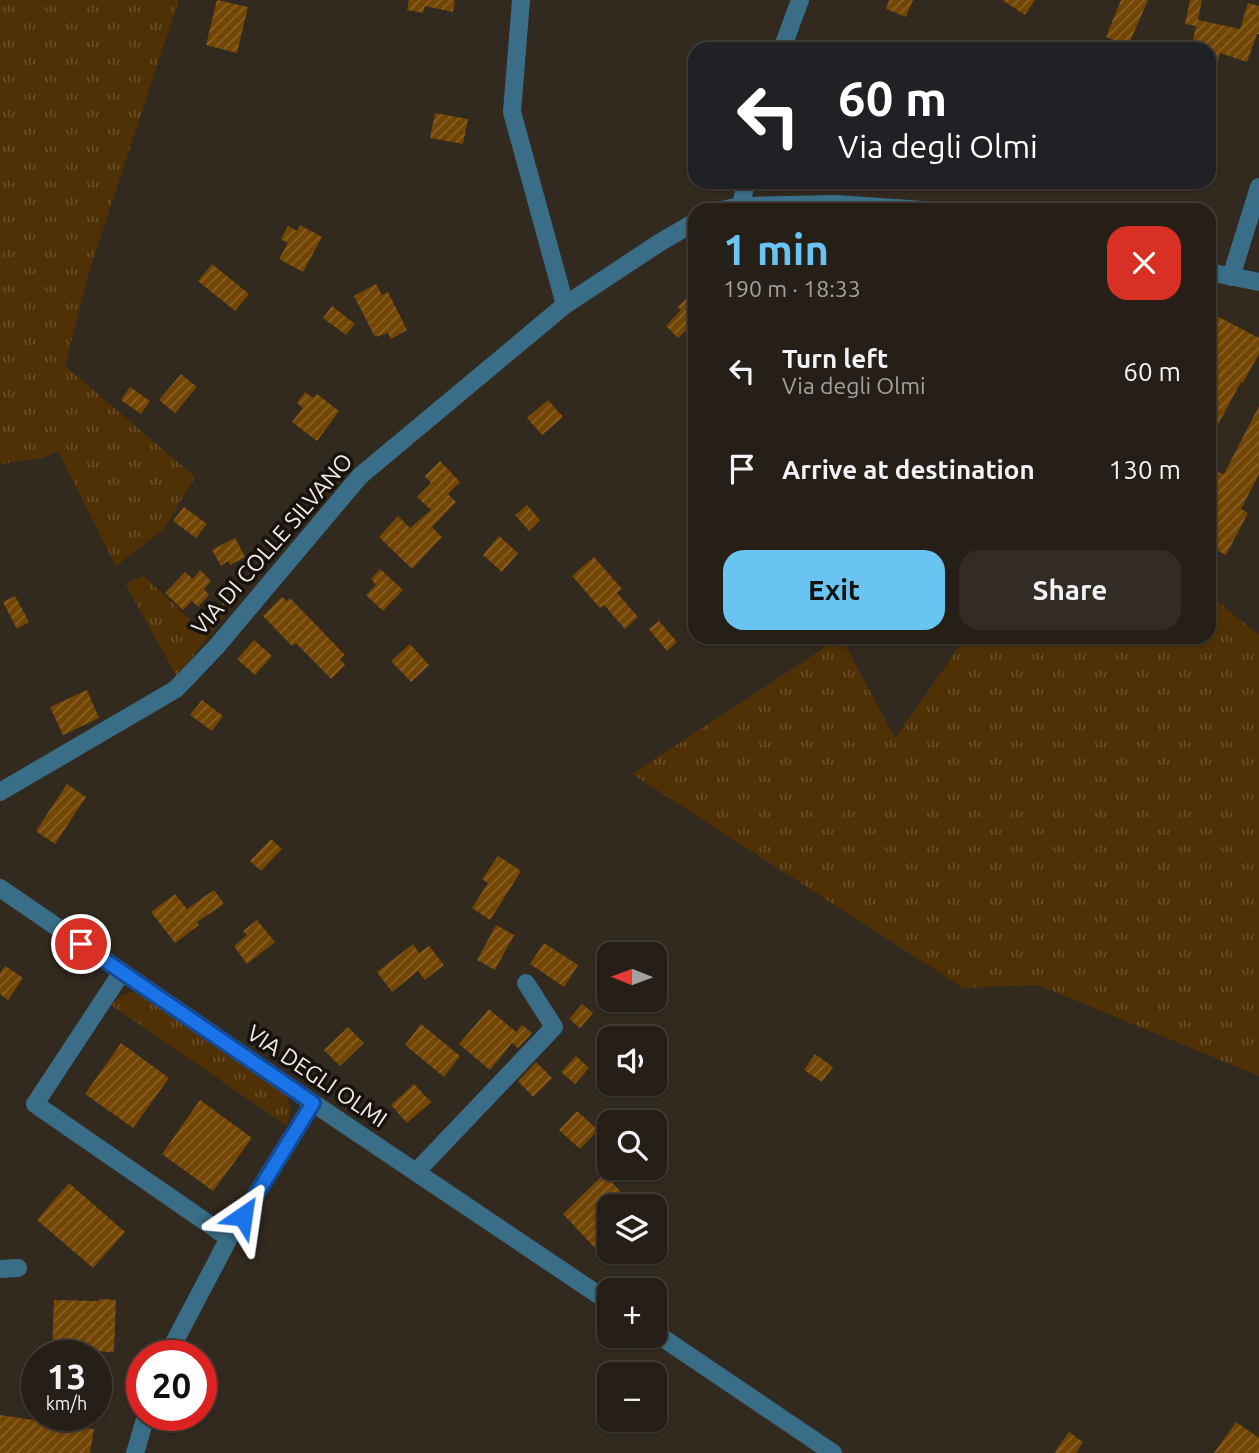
<!DOCTYPE html>
<meta charset="utf-8">
<style>
:root{--surface:#261f17;--page:#322c24;--text:#f1f3f6;--muted:#a4a2a1;--line:#423d36;--accent:#69c4f1}
body{margin:0;font-family:Ubuntu,sans-serif;background:var(--page);color:var(--text);height:100vh;display:flex;flex-direction:column;font-size:26px;white-space:nowrap}
*{box-sizing:border-box;margin:0}
p{font-size:23px;color:var(--muted)}
.icon{flex:none;width:38px;height:38px;fill:none;stroke:currentColor;stroke-width:2;stroke-linecap:round;stroke-linejoin:round}
.map{position:relative;flex:1;overflow:hidden}
.side{position:absolute;left:688px;top:203px;width:528px;height:441px;display:flex;flex-direction:column;background:var(--surface);border-radius:21px;box-shadow:0 2px 5px #0004,0 0 0 2px var(--line)}
.side>*{flex:none}
.top-card{position:absolute;left:688px;top:42px;width:528px;height:147px;border-radius:21px;box-shadow:0 2px 5px #0004,0 0 0 2px var(--line);background:#202124;color:#fff;overflow:hidden}
.needle{width:46px;rotate:271deg}
.controls{position:absolute;left:597px;top:942px;display:grid;gap:14px}
.controls a{display:grid;place-items:center;width:70px;height:70px;border-radius:14px;background:var(--surface);box-shadow:0 2px 5px #0004,0 0 0 2px var(--line);font-size:35px}
.speed{position:absolute;left:21px;top:1340px;display:flex;gap:14px;font-size:35px;font-weight:700;text-align:center}
.speed>*{display:grid;place-content:center;width:91px;height:91px;border-radius:50%;background:var(--surface);box-shadow:0 2px 5px #0004,0 0 0 2px var(--line);line-height:1}
.speed small{font-size:18px;font-weight:400}
.speed .limit{border:10px solid #d22;background:#fff;color:#111}
.pin{position:absolute;display:grid;place-items:center;width:60px;height:60px;color:#fff;margin:-30px;border:4px solid #fff;border-radius:50%;box-shadow:0 2px 7px #0007}
.me{position:absolute;width:77px;margin:-38px;rotate:32deg;stroke-linejoin:round;filter:drop-shadow(0 0 5px #0008)}
.turn{display:flex;align-items:center;gap:24px;height:147px;padding:0 35px;font-size:32px}
.turn .icon{width:91px;height:91px;stroke-width:2.5}
.turn b{display:block;font-size:49px;line-height:60px}
.round{display:grid;place-items:center;flex:none;width:74px;height:74px;border-radius:21px;background:var(--page)}
.headline{display:flex;align-items:center;justify-content:space-between;height:119px;padding:0 35px}
h1{font-size:42px;font-weight:700;line-height:52px;color:var(--accent)}
.cta{display:flex;gap:14px;margin-top:auto;padding:14px 35px}
.cta a{flex:1;height:80px;border-radius:21px;background:var(--accent);color:#111;font-size:28px;font-weight:700;line-height:80px;text-align:center}
.cta a+a{background:var(--page);color:var(--text)}
ul{padding:0;list-style:none}
li{display:flex;align-items:center;gap:21px;height:98px;padding:0 35px}
li div{flex:1}
li b{display:block;font-size:26px}
li em{font-style:normal}
.map>svg:first-child{display:block}
</style>
<div class="map">
<svg width="1259" height="1453" viewBox="0 0 1259 1453">
<defs>
<pattern id="grass-tufts" width="24" height="20" patternUnits="userSpaceOnUse" patternTransform="scale(1.75)"><rect width="24" height="20" fill="#503005"/><path d="M3 7l-1-3M5 7V3M7 7l1-3M15 17l-1-3M17 17v-4M19 17l1-3" fill="none" stroke="#6a4e29"/></pattern>
<pattern id="building-hatch" width="6" height="6" patternUnits="userSpaceOnUse" patternTransform="scale(1.75)"><rect width="6" height="6" fill="#734604"/><path d="M-1 1l2-2M0 6l6-6M5 7l2-2" fill="none" stroke="#886129"/></pattern>
</defs>
<rect width="100%" height="100%" fill="#32291f"/>
<g fill="url(#grass-tufts)">
<polygon points="0,0 179,0 88,275 65,366 195,477 164,529 116,566 58,451 43,458 0,464"/>
<polygon points="144,576 197,626 227,598 234,604 177,677 125,583"/>
<polygon points="1209,595 1259,635 1259,1076 1038,985 963,988 632,774 841,637 895,738 966,637 1209,637"/>
<polygon points="130,992 138,993 287,1095 290,1109 287,1126 111,1005 121,996"/>
</g>
<g fill="url(#building-hatch)">
<polygon points="217,0 248,7 237,53 206,45"/>
<polygon points="409,0 455,0 453,12 425,6 423,13 407,10"/>
<polygon points="889,0 913,0 906,17 886,9"/>
<polygon points="1002,0 1035,0 1025,15"/>
<polygon points="1121,0 1148,0 1128,46 1106,37"/>
<polygon points="1190,0 1202,0 1198,20 1240,29 1248,3 1259,6 1259,34 1257,34 1247,62 1220,53 1214,78 1209,78 1209,49 1191,49 1196,26 1185,24"/>
<polygon points="435,113 468,119 463,144 430,138"/>
<polygon points="300,225 322,237 303,272 279,259 288,243 281,239 288,226 297,231"/>
<polygon points="212,264 249,294 235,311 198,281"/>
<polygon points="376,284 382,295 388,292 407,330 391,339 388,333 375,337 354,296"/>
<polygon points="695,289 695,340 685,331 678,338 666,326 681,310 678,307"/>
<polygon points="332,306 355,324 346,335 323,318"/>
<polygon points="1217,316 1259,338 1259,354 1243,383 1241,382 1209,441 1209,330"/>
<polygon points="181,374 197,387 175,413 159,400"/>
<polygon points="130,387 150,401 141,414 121,400"/>
<polygon points="305,392 313,398 317,394 339,411 317,441 292,422 303,408 297,403"/>
<polygon points="548,400 563,417 542,435 527,418"/>
<polygon points="1259,406 1259,474 1241,509 1248,513 1226,555 1209,546 1209,509 1215,499 1209,496 1209,489 1218,472 1224,474"/>
<polygon points="440,461 460,482 448,494 456,502 432,527 442,537 412,569 379,537 398,516 410,528 431,510 417,497 431,483 425,476"/>
<polygon points="527,505 540,520 529,531 515,515"/>
<polygon points="184,507 207,524 196,538 173,521"/>
<polygon points="499,536 518,553 502,572 483,555"/>
<polygon points="235,538 245,557 230,565 228,561 221,566 212,550"/>
<polygon points="594,557 622,589 617,593 638,617 625,629 604,605 600,608 572,576"/>
<polygon points="380,569 403,590 383,611 366,595 376,585 371,579"/>
<polygon points="200,570 211,581 204,589 209,595 198,607 192,601 183,610 165,593 185,572 193,579"/>
<polygon points="15,596 29,622 17,629 3,602"/>
<polygon points="282,597 287,601 290,598 345,655 340,659 345,665 331,679 296,643 292,646 263,616"/>
<polygon points="659,621 677,642 667,651 649,629"/>
<polygon points="254,640 272,656 255,675 237,659"/>
<polygon points="410,644 429,665 411,682 391,661"/>
<polygon points="87,690 99,718 63,735 50,707"/>
<polygon points="202,700 223,716 212,731 190,715"/>
<polygon points="67,784 86,797 55,844 36,831"/>
<polygon points="271,839 282,849 261,871 250,861"/>
<polygon points="498,856 521,871 490,920 472,908 488,883 482,879"/>
<polygon points="214,890 224,904 197,922 199,925 175,943 151,912 175,894 187,909"/>
<polygon points="257,920 275,942 247,964 234,946 247,935 243,931"/>
<polygon points="496,925 514,935 495,970 477,960"/>
<polygon points="544,943 578,965 564,987 530,964"/>
<polygon points="413,944 419,953 429,946 444,965 425,980 418,971 392,992 377,972"/>
<polygon points="5,966 23,978 8,1000 0,994 0,973"/>
<polygon points="582,1004 593,1013 580,1028 569,1019"/>
<polygon points="489,1009 516,1032 522,1025 532,1033 518,1048 512,1043 490,1070 459,1044"/>
<polygon points="421,1024 460,1056 444,1077 405,1045"/>
<polygon points="348,1027 364,1043 340,1066 324,1050"/>
<polygon points="121,1043 169,1078 133,1128 85,1094"/>
<polygon points="815,1054 833,1067 822,1082 804,1070"/>
<polygon points="576,1056 589,1068 575,1084 561,1072"/>
<polygon points="536,1062 552,1078 533,1097 518,1081"/>
<polygon points="414,1084 431,1102 407,1123 391,1105"/>
<polygon points="200,1100 252,1138 213,1191 162,1154"/>
<polygon points="577,1111 598,1130 580,1149 559,1130"/>
<polygon points="604,1174 634,1206 609,1206 609,1232 594,1247 563,1214"/>
<polygon points="69,1183 125,1232 93,1268 37,1220"/>
<polygon points="99,1299 116,1300 114,1352 89,1351 89,1356 52,1356 54,1300 99,1301"/>
<polygon points="0,1415 94,1429 90,1453 0,1453"/>
<polygon points="1236,1422 1259,1438 1259,1453 1214,1453"/>
<polygon points="1069,1432 1083,1442 1076,1453 1054,1453"/>
</g>
<g fill="none" stroke-linecap="round" stroke-linejoin="round">
<g stroke="#3a6e88" stroke-width="18">
<polyline points="521,0 512,112 565,305"/>
<polyline points="782,49 800,0"/>
<polyline points="741,206 746,182"/>
<polyline points="721,210 741,206 836,204 924,210"/>
<polyline points="1209,272 1259,282"/>
<polyline points="1231,277 1259,187"/>
<polyline points="0,792 176,689 217,646 360,476 565,305 659,243 695,222"/>
<polyline points="0,888 313,1103 609,1302"/>
<polyline points="122,972 35,1104 229,1238"/>
<polyline points="416,1172 554,1027 526,983"/>
<polyline points="0,1269 18,1268"/>
<polyline points="654,1332 833,1453"/>
<polyline points="167,1356 229,1238 313,1103"/>
<polyline points="135,1453 146,1416"/>
</g>
</g>
<g fill="none" stroke-linecap="round" stroke-linejoin="round">
<g stroke="#114b97" stroke-width="18">
<polyline id="route" points="81,944 313,1103 243,1216"/>
</g>
<use href="#route" stroke="#1a73e8" stroke-width="12"/>
</g>
<g text-anchor="middle" stroke-width="7" stroke-linejoin="round" paint-order="stroke">
<g font-size="23" fill="#f4ede7" stroke="#17120e">
<text transform="translate(272 544) rotate(-49)" y="8">VIA DI COLLE SILVANO</text>
<text transform="translate(317 1076) rotate(34)" y="8">VIA DEGLI OLMI</text>
</g>
</g>
</svg>
<div class="controls">
<a><svg class="needle" viewBox="-14 -14 28 28"><path d="M0-13l5 13h-10z" fill="#e53935"/><path d="M0 13l5-13h-10z" fill="#a4a2a1"/></svg></a>
<a><svg class="icon" aria-label="sound" viewBox="0 0 24 24"><path d="M4 9h4l5-4v14l-5-4H4zM17 9q2 3 0 6"/></svg></a>
<a><svg class="icon" aria-label="search" viewBox="0 0 24 24"><circle cx="10" cy="10" r="6"/><path d="M15 15l6 6"/></svg></a>
<a><svg class="icon" aria-label="layers" viewBox="0 0 24 24"><path d="M12 4l9 5-9 5-9-5zM3 14l9 5 9-5"/></svg></a>
<a>+</a>
<a>−</a>
</div>
<div class="speed"><div>13<small>km/h</small></div><div class="limit">20</div></div>
<div class="pin" style="left:81px;top:944px;background:#d93025"><svg class="icon" aria-label="arrive" viewBox="0 0 24 24"><path d="M6 21V4h12l-3 4 3 4H6"/></svg></div>
<svg class="me" style="left:243px;top:1216px" viewBox="-20 -20 40 40"><path d="M0-17L14 15 0 8-14 15z" fill="#1a73e8" stroke="#fff" stroke-width="4"/></svg>
<div class="top-card">
<div class="turn"><svg class="icon" aria-label="left" viewBox="0 0 24 24"><path d="M17 20v-9H6M10 6l-5 5 5 5"/></svg><div><b>60 m</b>Via degli Olmi</div></div>
</div>
<section class="side">
<div class="headline"><div><h1>1 min</h1><p>190 m · 18:33</p></div><a class="round" style="background:#d93025;color:#fff"><svg class="icon" aria-label="close" viewBox="0 0 24 24"><path d="M6 6l12 12M18 6L6 18"/></svg></a></div>
<ul>
<li><svg class="icon" aria-label="left" viewBox="0 0 24 24"><path d="M17 20v-9H6M10 6l-5 5 5 5"/></svg><div><b>Turn left</b><p>Via degli Olmi</p></div><em>60 m</em></li>
<li><svg class="icon" aria-label="arrive" viewBox="0 0 24 24"><path d="M6 21V4h12l-3 4 3 4H6"/></svg><div><b>Arrive at destination</b></div><em>130 m</em></li>
</ul>
<div class="cta"><a>Exit</a><a>Share</a></div>
</section>
</div>
